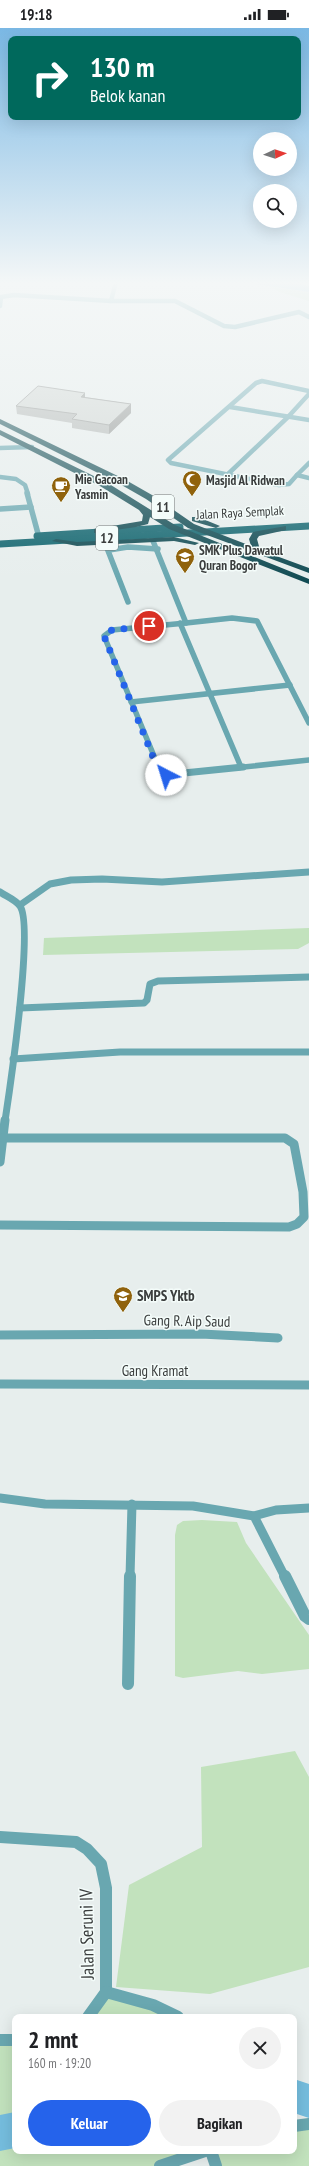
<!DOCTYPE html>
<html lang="id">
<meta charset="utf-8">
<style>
:root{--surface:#fff;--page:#f2f2f2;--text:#202124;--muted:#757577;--accent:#2563eb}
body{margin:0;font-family:"PT Sans Narrow",sans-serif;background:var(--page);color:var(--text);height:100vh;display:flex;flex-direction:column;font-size:15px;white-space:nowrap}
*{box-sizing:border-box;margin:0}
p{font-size:13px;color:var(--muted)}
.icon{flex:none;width:22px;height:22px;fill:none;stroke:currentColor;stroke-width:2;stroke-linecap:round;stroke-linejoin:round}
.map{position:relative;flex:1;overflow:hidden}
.panel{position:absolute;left:12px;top:1986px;width:285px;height:140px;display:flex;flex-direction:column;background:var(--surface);border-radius:8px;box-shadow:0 4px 16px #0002}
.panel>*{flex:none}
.hud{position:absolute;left:8px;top:8px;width:293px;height:84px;border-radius:8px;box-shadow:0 4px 16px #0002;background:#00695c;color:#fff;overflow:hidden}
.needle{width:26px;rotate:87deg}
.controls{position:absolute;left:253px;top:104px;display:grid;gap:8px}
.controls a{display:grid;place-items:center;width:44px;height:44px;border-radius:50%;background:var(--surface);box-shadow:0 4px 16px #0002;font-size:20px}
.pin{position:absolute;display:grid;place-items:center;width:34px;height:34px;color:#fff;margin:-17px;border:2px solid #fff;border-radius:50%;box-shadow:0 1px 4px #0007}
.me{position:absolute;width:44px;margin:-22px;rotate:320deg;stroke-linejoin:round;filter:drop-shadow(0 0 3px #0008)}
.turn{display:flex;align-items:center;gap:14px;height:84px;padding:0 16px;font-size:18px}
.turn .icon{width:52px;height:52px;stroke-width:2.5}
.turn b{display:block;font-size:28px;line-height:34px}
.round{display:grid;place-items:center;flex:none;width:42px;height:42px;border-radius:21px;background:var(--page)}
.summary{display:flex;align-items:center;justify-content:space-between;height:68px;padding:0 16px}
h1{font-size:24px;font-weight:700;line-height:30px}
.action{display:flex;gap:8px;margin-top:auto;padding:8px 16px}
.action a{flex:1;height:46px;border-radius:24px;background:var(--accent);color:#fff;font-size:16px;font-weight:700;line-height:46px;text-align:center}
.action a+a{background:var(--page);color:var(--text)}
.status{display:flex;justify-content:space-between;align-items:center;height:28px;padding:0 20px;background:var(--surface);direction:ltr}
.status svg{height:11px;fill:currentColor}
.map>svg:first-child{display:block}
</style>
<div class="status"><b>19:18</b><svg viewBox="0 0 49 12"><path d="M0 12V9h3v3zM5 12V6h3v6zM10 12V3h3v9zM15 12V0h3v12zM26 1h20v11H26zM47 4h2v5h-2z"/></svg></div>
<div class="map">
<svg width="309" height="2138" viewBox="0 0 309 2138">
<rect width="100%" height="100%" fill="#e7eeed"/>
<g fill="#c2e2bd">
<polygon points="270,259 309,264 309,273 280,264"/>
<polygon points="309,900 309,915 298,921 43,927 44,910"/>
<polygon points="202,1492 237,1494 246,1515 309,1607 309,1641 262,1646 238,1643 183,1650 175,1648 175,1507 177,1497 183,1493"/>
<polygon points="295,1723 309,1749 309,1939 210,1966 116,1959 129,1857 202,1819 201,1739"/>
<polygon points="106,1964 178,1989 88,1989"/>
<polygon points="0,2012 15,2012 15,2102 0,2105"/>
<polygon points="309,2096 309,2138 216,2138 211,2123 294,2123 294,2098"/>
<polygon points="15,2103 15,2123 205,2123 160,2138 0,2138 0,2107"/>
</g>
<polygon fill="#75bdde" points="242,254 288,254 309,258 309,264"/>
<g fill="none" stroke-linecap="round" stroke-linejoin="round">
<g fill="#75bdde" fill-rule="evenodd">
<polygon points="294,2051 309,2056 309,2090 294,2085"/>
<polygon points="15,2084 15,2120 0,2123 0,2087"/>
</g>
<g stroke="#69a7b0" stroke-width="4.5">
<polyline points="111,273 116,254"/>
<polyline points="0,278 1,269 14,267 111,273 175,273 224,298 235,299 299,284 309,289"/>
<polyline points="230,379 309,392"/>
<polyline points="0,420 32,419"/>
<polyline points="309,435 297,447 309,450"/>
<polyline points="227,447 288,389 309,366"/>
<polyline points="297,447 289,456 279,457 171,435 168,432 256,355 262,353 309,363"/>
<polyline points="0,449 16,451 25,457 28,466"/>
</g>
<g stroke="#69a7b0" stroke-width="5.5">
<polyline points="27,465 40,513"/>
<polyline points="0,481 31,479"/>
<polyline points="151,508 186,595 232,590 257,593 309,695"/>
<polyline points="105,515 128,574"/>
<polyline points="109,522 128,519 158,521"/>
<polyline points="180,595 241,739"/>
<polyline points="131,674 290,657"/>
<polyline points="159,740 104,608 112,602 186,595"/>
<polyline points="234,740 309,732"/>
</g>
<g stroke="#69a7b0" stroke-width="7">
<polyline points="158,739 161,745 174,746 243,739"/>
<path d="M0 864C6 868 16 872 20 878 34 898 10 1060 5 1093"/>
<polyline points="20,877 50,856 71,852 102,851 162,854 309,844"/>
<polyline points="20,980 144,975 147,972 150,956 158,953 309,949"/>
<polyline points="13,1031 120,1024 309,1024"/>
</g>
<g stroke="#69a7b0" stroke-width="9">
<polyline points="0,1134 5,1092"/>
<polyline points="0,1197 289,1199 297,1196 304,1189 303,1164 294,1116 285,1110 3,1110"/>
<polyline points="0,1307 201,1306 278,1310"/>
<polyline points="0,1356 309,1357"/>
<polyline points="0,1470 45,1476 193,1478 254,1488 285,1549"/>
<polyline points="254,1488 276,1482 309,1480"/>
<polyline points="130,1549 132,1476"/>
</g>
<g stroke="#69a7b0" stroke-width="12">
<polyline points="285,1548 305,1588 309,1591"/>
<polyline points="128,1656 130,1548"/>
<polyline points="0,1809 76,1814 87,1821 101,1836 106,1860 106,1964"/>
<polyline points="106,1964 153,1977 178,1989"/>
<polyline points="88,1989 106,1964"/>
<polyline points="0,2012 15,2012"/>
<polyline points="294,2098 309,2096"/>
<polyline points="211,2123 216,2138"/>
<polyline points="160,2138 205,2123"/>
</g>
<g stroke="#12656f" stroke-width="7">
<polyline points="37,508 180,499"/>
<polyline points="0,516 309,498"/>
</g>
<g fill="#114b53" fill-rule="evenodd">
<polygon points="0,391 124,451 152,467 194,496 251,518 249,511 253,504 286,498 286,502 259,508 257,511 260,522 309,540 309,545 188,500 146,471 118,455 0,396"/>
<polygon points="0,402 106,454 175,497 309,551 309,556 169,501 150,489 148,496 136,499 94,505 94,501 142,493 143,487 139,482 100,458 0,407"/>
<polygon points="192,489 198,489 220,498 216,500 192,493"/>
<polygon points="174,509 199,515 195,517 174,513 77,518 52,513 56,511 77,514"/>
</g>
</g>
<polygon fill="#b1b6b4" points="85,369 131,376 131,385 109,406 72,400 72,395 17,386 16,378"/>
<g fill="#909492">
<polygon points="85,365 85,373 81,369"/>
<polygon points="131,376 131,385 109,406 109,397"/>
</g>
<polygon fill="#ced4d1" stroke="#909492" points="38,358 85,365 81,369 131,376 109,397 72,391 77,386 16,378"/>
<linearGradient id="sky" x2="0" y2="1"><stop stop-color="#7ab8e4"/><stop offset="0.46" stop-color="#f4f7f7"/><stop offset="1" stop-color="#f4f7f7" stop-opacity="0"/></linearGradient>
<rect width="309" height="554" fill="url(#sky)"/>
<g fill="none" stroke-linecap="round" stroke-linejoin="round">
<polyline stroke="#2563eb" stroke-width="7" stroke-dasharray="0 12.6" points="149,598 112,602 106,605 104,608 158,741 160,745 166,747"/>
</g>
<defs>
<g id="mosque-pin" transform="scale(1)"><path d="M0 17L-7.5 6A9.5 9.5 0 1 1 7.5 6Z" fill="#90620c" stroke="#f4fcfa"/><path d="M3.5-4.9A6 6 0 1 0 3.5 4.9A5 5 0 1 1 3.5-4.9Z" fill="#fff"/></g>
<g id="cafe-pin" transform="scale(1)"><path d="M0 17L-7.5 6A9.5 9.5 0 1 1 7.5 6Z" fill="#90620c" stroke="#f4fcfa"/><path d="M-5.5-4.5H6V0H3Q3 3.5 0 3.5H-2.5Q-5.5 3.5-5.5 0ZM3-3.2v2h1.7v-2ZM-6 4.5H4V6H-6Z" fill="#fff"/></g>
<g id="school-pin" transform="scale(1)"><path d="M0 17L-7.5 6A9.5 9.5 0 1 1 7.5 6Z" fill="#90620c" stroke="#f4fcfa"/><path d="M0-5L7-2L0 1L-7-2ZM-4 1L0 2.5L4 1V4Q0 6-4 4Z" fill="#fff"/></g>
</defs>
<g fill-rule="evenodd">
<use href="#mosque-pin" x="192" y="452"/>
<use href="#cafe-pin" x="61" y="458"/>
<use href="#school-pin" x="185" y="529"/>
<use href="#school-pin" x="123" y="1268"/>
</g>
<g text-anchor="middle" stroke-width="3" stroke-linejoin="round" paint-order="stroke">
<g font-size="13" font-weight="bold" fill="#3a3d3d" stroke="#f4fcfa" text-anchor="start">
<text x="75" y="456">Mie Gacoan<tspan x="75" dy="15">Yasmin</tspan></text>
<text x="206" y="457">Masjid Al Ridwan</text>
<text x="199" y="527">SMK Plus Dawatul<tspan x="199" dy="15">Quran Bogor</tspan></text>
</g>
<g font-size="13" fill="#3a3d3d" stroke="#f4fcfa">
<text transform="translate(240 484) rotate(-3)" y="5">Jalan Raya Semplak</text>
</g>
<g fill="#f4fcfa" stroke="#727676" stroke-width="1">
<rect x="152" y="467" width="22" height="24" rx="3"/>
<rect x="96" y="498" width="22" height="24" rx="3"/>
</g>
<g font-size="14" font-weight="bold" fill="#3a3d3d">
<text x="163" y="484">11</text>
<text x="107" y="515">12</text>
</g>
<g font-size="15" font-weight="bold" fill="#3a3d3d" stroke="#f4fcfa" text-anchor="start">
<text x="137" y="1273">SMPS Yktb</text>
</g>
<g font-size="15" fill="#3a3d3d" stroke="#f4fcfa">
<text transform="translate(187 1293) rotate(1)" y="5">Gang R. Aip Saud</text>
<text x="155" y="1348">Gang Kramat</text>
</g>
<g font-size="18" fill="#3a3d3d" stroke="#f4fcfa">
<text transform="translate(87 1906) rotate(-91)" y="6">Jalan Seruni IV</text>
</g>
</g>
</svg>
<div class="controls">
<a><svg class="needle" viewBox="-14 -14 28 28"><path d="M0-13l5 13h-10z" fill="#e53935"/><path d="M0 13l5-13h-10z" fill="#757577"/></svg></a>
<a><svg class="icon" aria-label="search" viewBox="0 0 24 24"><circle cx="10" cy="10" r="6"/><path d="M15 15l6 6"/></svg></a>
</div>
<div class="pin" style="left:149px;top:598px;background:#d93025"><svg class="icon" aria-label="arrive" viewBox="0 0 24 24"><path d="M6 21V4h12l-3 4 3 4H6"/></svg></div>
<svg class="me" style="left:166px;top:747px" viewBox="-20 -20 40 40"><circle r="19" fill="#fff"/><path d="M0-13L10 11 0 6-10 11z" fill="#2563eb"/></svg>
<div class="hud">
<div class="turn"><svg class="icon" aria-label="right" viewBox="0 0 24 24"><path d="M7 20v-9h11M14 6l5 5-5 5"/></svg><div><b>130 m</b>Belok kanan</div></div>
</div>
<section class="panel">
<div class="summary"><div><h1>2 mnt</h1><p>160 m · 19:20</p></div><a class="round"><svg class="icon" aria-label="close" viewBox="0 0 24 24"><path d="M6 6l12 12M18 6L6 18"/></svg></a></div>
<div class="action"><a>Keluar</a><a>Bagikan</a></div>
</section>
</div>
